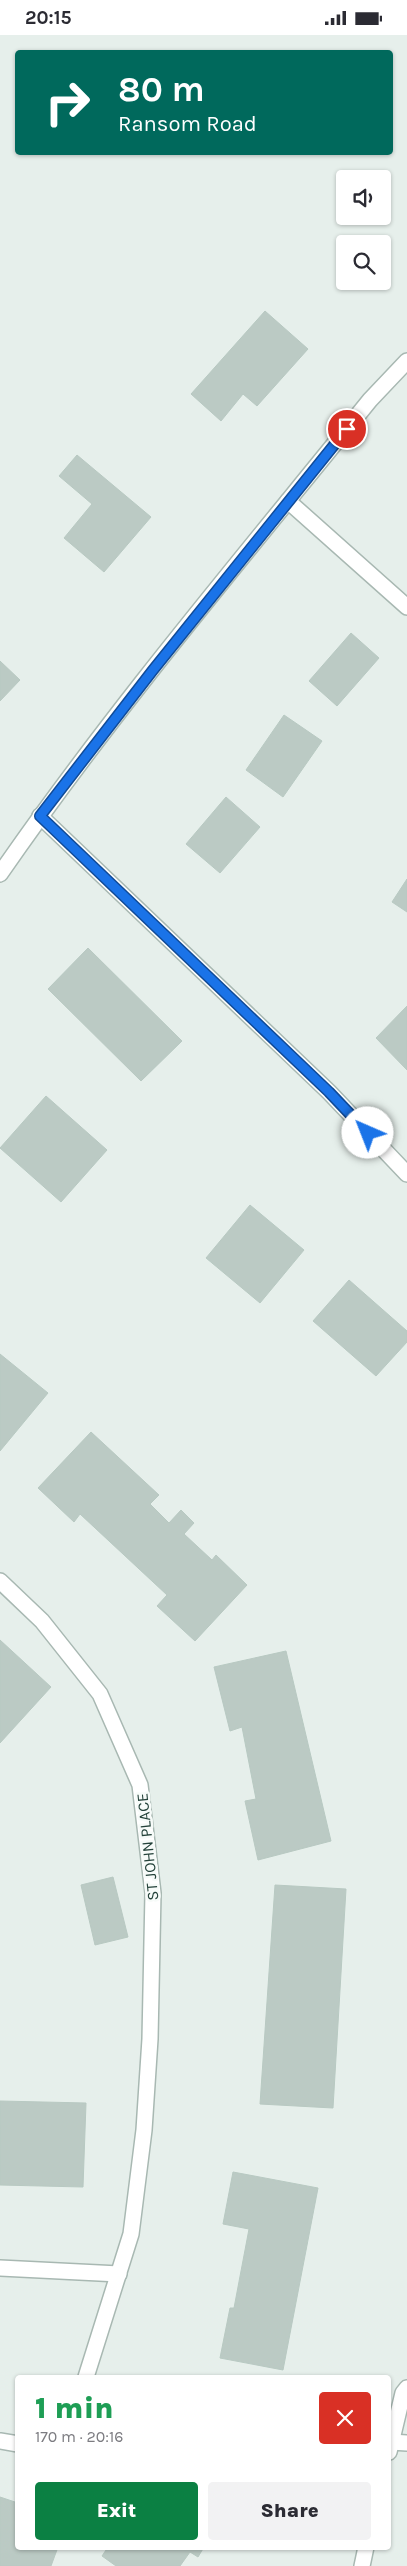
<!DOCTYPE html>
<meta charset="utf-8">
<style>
:root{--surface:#fff;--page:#f2f2f3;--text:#2b2b33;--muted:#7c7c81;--accent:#0b8043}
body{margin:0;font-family:Karla,sans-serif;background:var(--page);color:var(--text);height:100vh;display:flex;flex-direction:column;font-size:19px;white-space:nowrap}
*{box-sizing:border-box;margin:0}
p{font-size:16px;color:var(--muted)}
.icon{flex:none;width:28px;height:28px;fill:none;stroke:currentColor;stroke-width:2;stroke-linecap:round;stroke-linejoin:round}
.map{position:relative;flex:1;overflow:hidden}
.sheet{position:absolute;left:15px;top:2340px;width:376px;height:175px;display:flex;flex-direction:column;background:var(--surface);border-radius:5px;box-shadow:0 1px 4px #0004}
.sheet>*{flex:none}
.banner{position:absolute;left:15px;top:15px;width:378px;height:105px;border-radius:5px;box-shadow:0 1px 4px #0004;background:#00695c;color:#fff;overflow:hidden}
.tools{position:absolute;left:336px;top:135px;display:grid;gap:10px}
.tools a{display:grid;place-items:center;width:55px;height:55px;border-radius:5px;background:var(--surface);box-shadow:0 1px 4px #0004;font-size:25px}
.pin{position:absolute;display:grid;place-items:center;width:42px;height:42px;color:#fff;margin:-21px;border:2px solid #fff;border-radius:50%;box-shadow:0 1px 5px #0007}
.me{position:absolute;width:55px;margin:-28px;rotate:316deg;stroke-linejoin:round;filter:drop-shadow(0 0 4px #0008)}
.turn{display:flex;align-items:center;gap:18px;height:105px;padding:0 20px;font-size:22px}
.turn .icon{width:65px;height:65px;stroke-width:2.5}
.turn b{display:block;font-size:35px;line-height:42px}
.round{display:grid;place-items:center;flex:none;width:52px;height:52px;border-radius:5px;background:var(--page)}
.overview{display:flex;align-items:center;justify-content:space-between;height:85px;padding:0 20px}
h1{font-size:30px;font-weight:800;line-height:38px;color:#1e9e55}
.primary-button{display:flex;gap:10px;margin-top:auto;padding:10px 20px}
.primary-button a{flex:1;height:58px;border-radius:5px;background:var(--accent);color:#fff;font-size:20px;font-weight:800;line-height:58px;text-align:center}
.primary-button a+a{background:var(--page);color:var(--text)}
.status{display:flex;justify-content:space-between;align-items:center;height:35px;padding:0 25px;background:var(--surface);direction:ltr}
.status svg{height:14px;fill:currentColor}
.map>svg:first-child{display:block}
</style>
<div class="status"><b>20:15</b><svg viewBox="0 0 49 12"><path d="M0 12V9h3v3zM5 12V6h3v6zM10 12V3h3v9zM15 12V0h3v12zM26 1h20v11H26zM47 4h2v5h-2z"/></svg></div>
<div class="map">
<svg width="407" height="2531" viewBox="0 0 407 2531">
<rect width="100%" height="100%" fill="#e6efeb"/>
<g fill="#bbcac4" stroke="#b8c9c2">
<polygon points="265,276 308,314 257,371 243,359 221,386 191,359"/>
<polygon points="77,420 151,482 104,537 64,503 92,469 59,441"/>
<polygon points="351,598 379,623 337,671 309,646"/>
<polygon points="0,626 20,645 0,666"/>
<polygon points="284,680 322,706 283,762 246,735"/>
<polygon points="226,762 260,792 220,838 186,809"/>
<polygon points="407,844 407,877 392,867"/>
<polygon points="88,913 182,1006 141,1046 48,954"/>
<polygon points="407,971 407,1035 376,1003"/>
<polygon points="46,1061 107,1115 61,1167 0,1113"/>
<polygon points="250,1170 304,1215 260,1268 206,1223"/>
<polygon points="349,1245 407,1296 407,1307 376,1341 313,1286"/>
<polygon points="0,1319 48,1358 0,1416"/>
<polygon points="91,1397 159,1460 150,1469 169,1488 181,1475 194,1488 184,1499 212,1525 216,1520 247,1550 195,1606 157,1571 167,1560 80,1479 74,1487 38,1453"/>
<polygon points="0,1605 51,1652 0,1708"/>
<polygon points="286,1616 331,1806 258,1825 245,1766 256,1764 242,1692 230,1696 214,1632"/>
<polygon points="113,1842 128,1902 95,1910 81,1850"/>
<polygon points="275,1850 346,1854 333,2073 260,2069"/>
<polygon points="0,2066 86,2068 83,2152 0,2150"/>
<polygon points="233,2137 318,2153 283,2335 220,2323 230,2273 234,2273 249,2194 223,2189"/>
<polygon points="0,2462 18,2468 18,2512 58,2512 51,2531 0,2531"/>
<polygon points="108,2512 204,2512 198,2522 190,2517 180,2531 116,2531 102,2521"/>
</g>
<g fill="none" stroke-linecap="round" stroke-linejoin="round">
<g stroke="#a8b8b2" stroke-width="18">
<g id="minor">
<polyline points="288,466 407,572"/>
<polyline points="40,781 329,1057 407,1139"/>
<path d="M0 839C114 674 245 520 370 365L407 326"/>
<polyline points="0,1546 42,1586 100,1659 140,1750 153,1858 150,2004 144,2095 131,2199 86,2342"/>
<polyline points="0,2233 119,2239"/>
<polyline points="0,2406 18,2409"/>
<polyline points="391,2407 407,2408"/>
<polyline points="389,2417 403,2358 407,2353"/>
<polyline points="362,2531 366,2512"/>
</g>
</g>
<use href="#minor" stroke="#fff" stroke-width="15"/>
</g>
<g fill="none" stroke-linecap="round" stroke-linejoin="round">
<g stroke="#114b97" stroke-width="12">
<polyline id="route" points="347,394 153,635 40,781 329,1057 368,1098"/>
</g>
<use href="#route" stroke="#1a73e8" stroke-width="9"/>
</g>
<g text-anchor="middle" stroke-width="5" stroke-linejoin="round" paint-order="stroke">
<g font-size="16" fill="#24423a" stroke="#f7fbf9">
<text transform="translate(147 1812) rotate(-96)" y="6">ST JOHN PLACE</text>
</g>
</g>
</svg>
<div class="tools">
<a><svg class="icon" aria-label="sound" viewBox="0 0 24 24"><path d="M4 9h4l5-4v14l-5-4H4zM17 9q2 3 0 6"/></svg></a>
<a><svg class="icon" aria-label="search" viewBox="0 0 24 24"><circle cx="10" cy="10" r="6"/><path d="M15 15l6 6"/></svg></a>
</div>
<div class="pin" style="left:347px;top:394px;background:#d93025"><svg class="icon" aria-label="arrive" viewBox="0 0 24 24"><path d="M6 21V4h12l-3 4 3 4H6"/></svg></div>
<svg class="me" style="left:368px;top:1098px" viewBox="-20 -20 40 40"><circle r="19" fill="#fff"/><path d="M0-13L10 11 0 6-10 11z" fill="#1a73e8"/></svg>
<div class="banner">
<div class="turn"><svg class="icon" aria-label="right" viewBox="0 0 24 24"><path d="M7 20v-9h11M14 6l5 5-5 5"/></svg><div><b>80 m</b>Ransom Road</div></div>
</div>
<section class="sheet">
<div class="overview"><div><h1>1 min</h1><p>170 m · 20:16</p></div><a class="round" style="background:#d93025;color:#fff"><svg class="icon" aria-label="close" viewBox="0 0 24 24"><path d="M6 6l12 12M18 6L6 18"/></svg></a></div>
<div class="primary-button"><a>Exit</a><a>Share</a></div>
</section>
</div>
